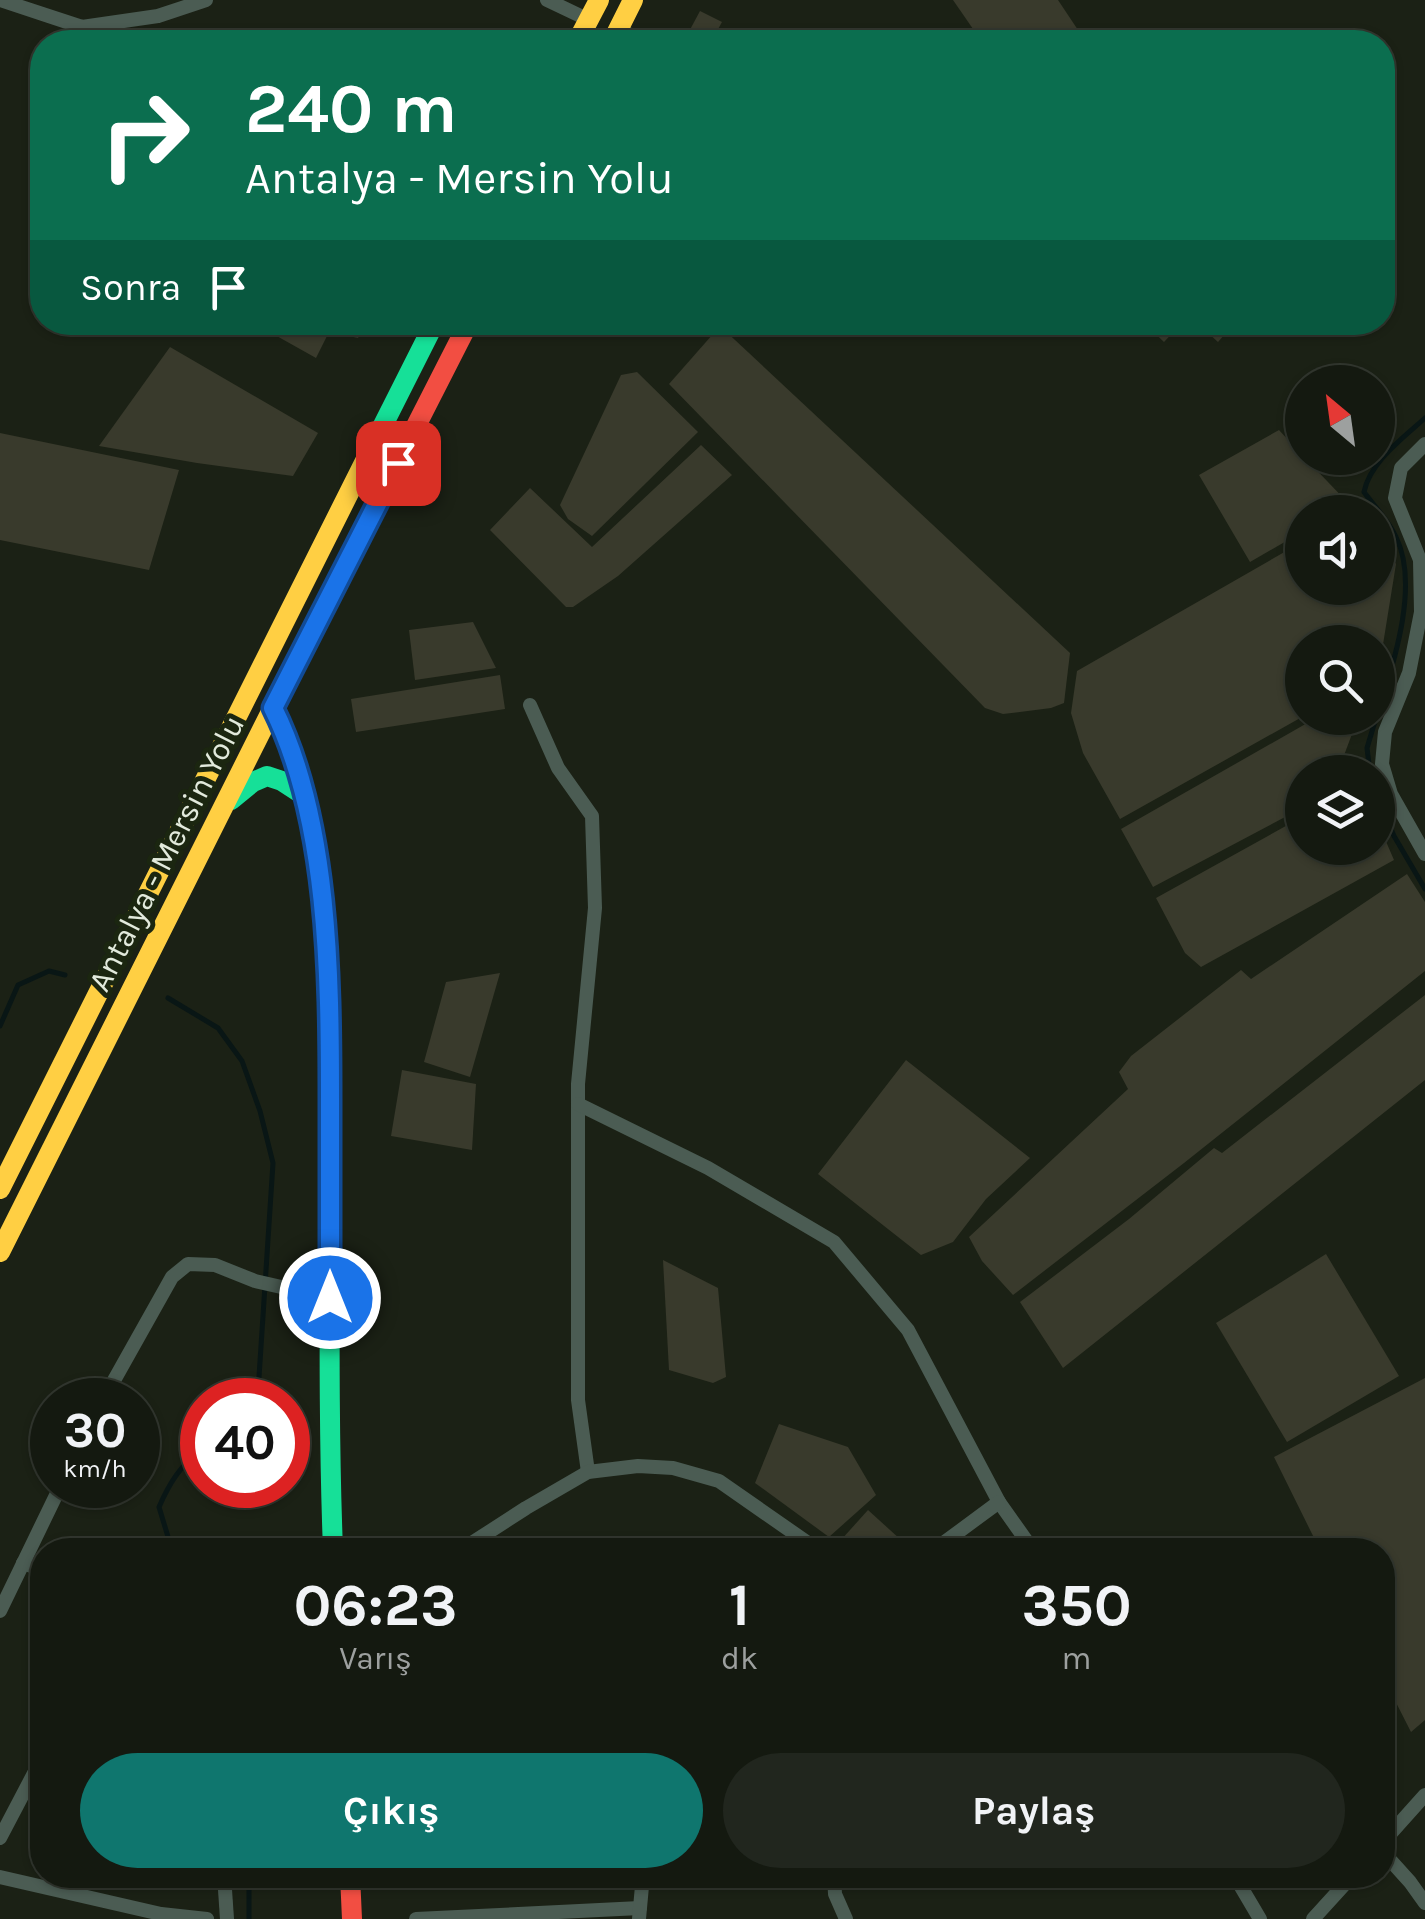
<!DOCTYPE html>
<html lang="tr">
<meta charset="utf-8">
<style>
:root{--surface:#141910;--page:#21261e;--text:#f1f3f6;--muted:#9da09f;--line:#333830;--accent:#0f766e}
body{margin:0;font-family:Karla,sans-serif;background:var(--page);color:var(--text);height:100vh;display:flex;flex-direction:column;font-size:38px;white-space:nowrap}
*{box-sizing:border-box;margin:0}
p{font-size:32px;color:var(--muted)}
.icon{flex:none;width:55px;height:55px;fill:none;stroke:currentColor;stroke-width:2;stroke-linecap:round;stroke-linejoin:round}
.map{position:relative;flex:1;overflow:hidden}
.sheet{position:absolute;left:30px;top:1538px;width:1365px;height:350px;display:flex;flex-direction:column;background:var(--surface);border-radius:40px;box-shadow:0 2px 8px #0004,0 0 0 2px var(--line)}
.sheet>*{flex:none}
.top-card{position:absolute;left:30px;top:30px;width:1365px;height:305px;border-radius:40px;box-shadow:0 2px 8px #0004,0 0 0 2px var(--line);background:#0b6e4f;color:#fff;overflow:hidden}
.needle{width:65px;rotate:331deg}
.tools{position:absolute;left:1285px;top:365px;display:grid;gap:20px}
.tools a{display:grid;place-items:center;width:110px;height:110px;border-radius:50%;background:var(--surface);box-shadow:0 2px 8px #0004,0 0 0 2px var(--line);font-size:50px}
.speed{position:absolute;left:30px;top:1378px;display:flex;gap:20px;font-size:50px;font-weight:700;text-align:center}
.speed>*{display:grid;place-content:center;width:130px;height:130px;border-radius:50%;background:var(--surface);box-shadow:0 2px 8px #0004,0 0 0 2px var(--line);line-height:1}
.speed small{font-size:25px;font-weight:400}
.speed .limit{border:15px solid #d22;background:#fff;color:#111}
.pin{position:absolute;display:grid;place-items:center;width:85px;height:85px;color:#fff;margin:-42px;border-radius:20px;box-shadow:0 5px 15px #0006}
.me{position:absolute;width:110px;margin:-55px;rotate:0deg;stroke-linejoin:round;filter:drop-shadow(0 0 8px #0008)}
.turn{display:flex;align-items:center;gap:35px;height:210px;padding:0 50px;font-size:45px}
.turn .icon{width:130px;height:130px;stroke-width:2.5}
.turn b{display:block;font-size:70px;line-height:85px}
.then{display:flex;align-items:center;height:95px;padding:0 50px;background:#0003;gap:20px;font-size:38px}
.eta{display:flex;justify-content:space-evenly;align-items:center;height:170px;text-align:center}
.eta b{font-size:60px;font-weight:700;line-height:70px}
.primary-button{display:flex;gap:20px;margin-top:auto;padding:20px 50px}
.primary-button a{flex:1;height:115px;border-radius:60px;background:var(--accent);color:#fff;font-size:40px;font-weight:700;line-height:115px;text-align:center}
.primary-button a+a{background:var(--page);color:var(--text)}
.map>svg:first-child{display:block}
</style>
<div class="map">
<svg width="1425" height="1919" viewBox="0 0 1425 1919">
<rect width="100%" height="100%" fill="#1b2115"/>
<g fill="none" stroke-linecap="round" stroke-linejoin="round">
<g stroke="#091615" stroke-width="5">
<path d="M1378 714C1393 665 1420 585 1396 537 1389 521 1374 506 1364 492 1370 462 1403 438 1425 418"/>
<polyline points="1370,772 1367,748 1376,718"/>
<polyline points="1378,799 1394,836 1425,889"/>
<polyline points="168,998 218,1028 242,1061 260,1111 273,1163 259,1377 247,1400"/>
<polyline points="0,1026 18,985 49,971 65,975"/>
<path d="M172 1550 159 1507C170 1482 180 1466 202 1449"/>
<polyline points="249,1919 249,1875"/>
</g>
</g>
<g fill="#393a2c">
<polygon points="953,0 1058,0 1086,42 982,42"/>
<polygon points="700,11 722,22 711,42 692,42 685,39"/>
<polygon points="252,322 367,322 358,338 329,332 316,358"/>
<polygon points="1143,322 1178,322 1180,325 1164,342"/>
<polygon points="1196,322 1229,322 1232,326 1218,342"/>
<polygon points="720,326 1070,653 1064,703 1051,708 1003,714 985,708 669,384"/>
<polygon points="170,347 318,433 293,476 197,463 99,446"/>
<polygon points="637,372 698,432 592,536 568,519 560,505 621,375"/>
<polygon points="1279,430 1302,455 1302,458 1305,458 1350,505 1336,512 1302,512 1302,532 1250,562 1199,475"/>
<polygon points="0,433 179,470 149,570 0,540"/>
<polygon points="701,445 732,475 618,576 573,607 566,607 490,530 530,488 592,547"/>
<polygon points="1378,534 1396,564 1380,663 1378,663 1378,642 1302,642 1302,717 1120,819 1083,753 1071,713 1077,671 1302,542 1302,588 1378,588"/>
<polygon points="473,622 496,668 415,680 409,630"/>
<polygon points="500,675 505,709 356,732 351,699"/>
<polygon points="1316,718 1358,718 1340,766 1344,772 1302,772 1302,808 1153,887 1121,829"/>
<polygon points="1302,817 1302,848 1378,848 1378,823 1394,860 1201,967 1185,953 1156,898"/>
<polygon points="1407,874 1425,902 1425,971 1184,1163 1013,1295 982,1261 969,1237 1128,1089 1119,1072 1131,1056 1241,970 1251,979"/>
<polygon points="500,973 470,1077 424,1062 446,982"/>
<polygon points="1425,995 1425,1080 1063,1368 1020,1302 1129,1219 1214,1148 1222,1153"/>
<polygon points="906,1060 1030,1158 986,1199 953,1242 921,1255 818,1174"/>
<polygon points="402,1070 476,1084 472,1150 391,1136"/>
<polygon points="1326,1254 1399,1376 1287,1442 1216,1323"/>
<polygon points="663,1260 718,1288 726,1377 713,1383 669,1370"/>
<polygon points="1425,1378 1425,1720 1411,1732 1382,1675 1382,1550 1320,1550 1274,1457"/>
<polygon points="779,1424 848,1447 876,1495 829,1537 755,1483"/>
<polygon points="868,1510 901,1540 893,1550 852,1550 841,1540"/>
</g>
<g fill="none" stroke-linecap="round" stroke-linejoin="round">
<polyline stroke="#4b5c53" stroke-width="8" points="625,26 637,42"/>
<g stroke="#4b5c53" stroke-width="14">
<polyline points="0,0 82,27 158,16 206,0"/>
<polyline points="547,0 589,20"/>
<polyline points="1425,444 1401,468 1395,498 1420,560 1421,612 1409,673 1385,732 1382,764 1391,794 1425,854"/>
<polyline points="530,705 558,768 592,816 595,908 578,1084 578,1400 588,1472"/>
<polyline points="578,1104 708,1168 834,1242 908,1330 999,1502 1033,1550"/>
<polyline points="103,1400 172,1277 188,1264 215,1265 255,1281 330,1298"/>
<polyline points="461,1550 526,1508 588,1472 638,1466 673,1468 719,1481 818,1550"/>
<polyline points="934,1550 999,1502"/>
<polyline points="23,1563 42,1570"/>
<polyline points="0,1611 61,1485"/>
<polyline points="0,1838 42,1758"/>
<polyline points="1382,1843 1425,1795"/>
<polyline points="1382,1851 1410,1882 1425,1903"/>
<polyline points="224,1875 227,1919"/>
<polyline points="834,1875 835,1894 846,1919"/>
<polyline points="1234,1875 1260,1919"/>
<polyline points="0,1877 161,1914 207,1919"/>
<polyline points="416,1919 640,1908"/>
<polyline points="639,1919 643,1875"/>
<polyline points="1313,1919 1353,1875"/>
</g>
<g stroke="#16e098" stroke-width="20">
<polyline points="366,459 435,322"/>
<path d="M273 709C286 740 297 769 306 802 337 916 330 1046 330 1164 330 1292 328 1421 333 1550"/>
<polyline points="231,800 253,782 267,776 282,781 305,796"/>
</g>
<g stroke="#ffcf43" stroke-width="20">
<polyline points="577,42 599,0"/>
<polyline points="612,42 633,0"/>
<polyline points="0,1189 366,459"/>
<polyline points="0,1252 308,638"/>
</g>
<g stroke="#f24e42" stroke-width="20">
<polyline points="308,638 469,322"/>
<polyline points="350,1875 352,1919"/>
</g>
</g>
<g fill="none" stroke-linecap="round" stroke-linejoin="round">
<g stroke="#114b97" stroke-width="25">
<path id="route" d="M330 1298C330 1232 330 1165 330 1099 330 976 329 820 273 708L398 463"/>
</g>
<use href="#route" stroke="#1a73e8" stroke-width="18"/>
</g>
<g text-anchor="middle" stroke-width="10" stroke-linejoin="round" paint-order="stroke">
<g font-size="32" fill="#e2eadc" stroke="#1b2610">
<text transform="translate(166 853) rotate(-63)" y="11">Antalya - Mersin Yolu</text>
</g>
</g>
</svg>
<div class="tools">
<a><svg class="needle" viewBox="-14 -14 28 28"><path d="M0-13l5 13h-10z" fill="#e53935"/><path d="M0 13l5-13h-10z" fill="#9da09f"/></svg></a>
<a><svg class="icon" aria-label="sound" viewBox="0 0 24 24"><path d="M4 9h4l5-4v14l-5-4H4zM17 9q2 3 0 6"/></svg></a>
<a><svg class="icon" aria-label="search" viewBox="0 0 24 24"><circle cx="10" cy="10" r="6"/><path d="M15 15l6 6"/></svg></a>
<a><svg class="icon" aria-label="layers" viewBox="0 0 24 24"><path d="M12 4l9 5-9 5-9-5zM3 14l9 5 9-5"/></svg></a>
</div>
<div class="speed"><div>30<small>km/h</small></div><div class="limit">40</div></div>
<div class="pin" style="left:398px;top:463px;background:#d93025"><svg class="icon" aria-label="arrive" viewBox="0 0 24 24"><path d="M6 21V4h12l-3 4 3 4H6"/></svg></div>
<svg class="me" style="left:330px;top:1298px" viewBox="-20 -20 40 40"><circle r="17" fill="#1a73e8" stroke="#fff" stroke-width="3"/><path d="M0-11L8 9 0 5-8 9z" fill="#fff"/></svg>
<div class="top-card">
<div class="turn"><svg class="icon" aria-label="right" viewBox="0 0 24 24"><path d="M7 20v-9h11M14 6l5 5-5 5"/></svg><div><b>240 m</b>Antalya - Mersin Yolu</div></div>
<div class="then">Sonra<svg class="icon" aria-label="arrive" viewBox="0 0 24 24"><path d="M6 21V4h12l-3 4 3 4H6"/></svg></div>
</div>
<section class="sheet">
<div class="eta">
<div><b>06:23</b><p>Varış</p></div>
<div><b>1</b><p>dk</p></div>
<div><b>350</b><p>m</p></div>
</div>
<div class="primary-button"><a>Çıkış</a><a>Paylaş</a></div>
</section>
</div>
